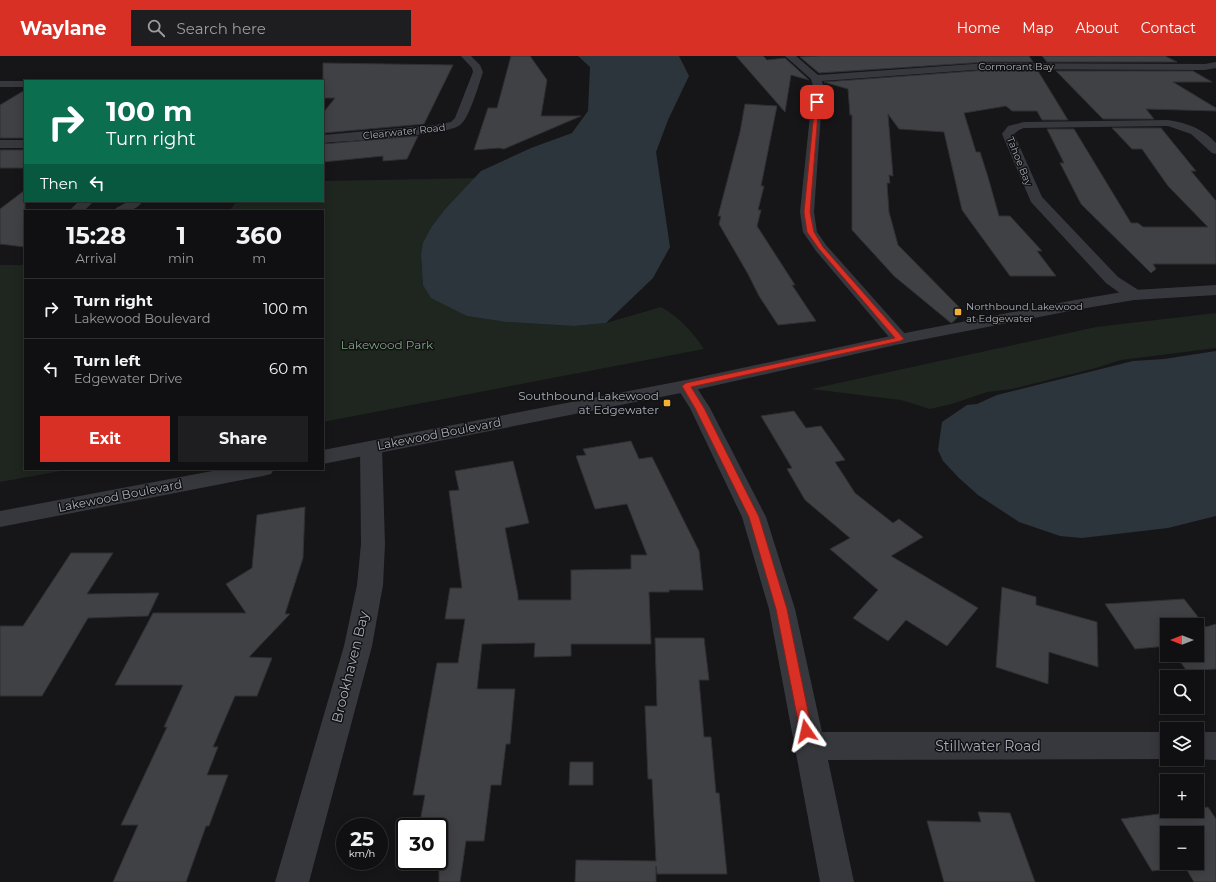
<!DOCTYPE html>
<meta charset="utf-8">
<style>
:root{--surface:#101012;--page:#1e1e20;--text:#f1f3f6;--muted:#9c9d9f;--line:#303032;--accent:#d93025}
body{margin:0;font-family:Montserrat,sans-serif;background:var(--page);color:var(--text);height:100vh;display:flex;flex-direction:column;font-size:15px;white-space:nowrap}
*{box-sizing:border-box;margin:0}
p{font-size:13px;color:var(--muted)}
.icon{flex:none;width:22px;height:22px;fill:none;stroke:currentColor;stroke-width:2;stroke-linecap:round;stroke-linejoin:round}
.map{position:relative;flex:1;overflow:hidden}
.details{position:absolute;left:24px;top:154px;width:300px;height:260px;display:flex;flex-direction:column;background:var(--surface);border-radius:0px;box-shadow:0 2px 10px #0003,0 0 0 1px var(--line)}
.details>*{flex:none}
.banner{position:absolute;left:24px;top:24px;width:300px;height:122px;border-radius:0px;box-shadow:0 2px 10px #0003,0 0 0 1px var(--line);background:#0b6e4f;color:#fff;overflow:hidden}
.needle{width:26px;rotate:270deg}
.buttons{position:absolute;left:1160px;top:562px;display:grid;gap:8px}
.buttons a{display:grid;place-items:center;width:44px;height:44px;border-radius:0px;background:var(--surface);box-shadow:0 2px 10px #0003,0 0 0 1px var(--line);font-size:20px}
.speed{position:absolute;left:336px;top:762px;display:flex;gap:8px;font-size:20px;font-weight:700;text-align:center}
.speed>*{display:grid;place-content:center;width:52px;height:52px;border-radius:50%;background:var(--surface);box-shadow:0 2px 10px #0003,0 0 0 1px var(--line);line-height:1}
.speed small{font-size:10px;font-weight:400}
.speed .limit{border:2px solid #111;border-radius:6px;background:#fff;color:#111}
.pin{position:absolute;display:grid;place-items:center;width:34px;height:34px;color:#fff;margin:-17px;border-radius:8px;box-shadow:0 2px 6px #0006}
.me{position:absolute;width:44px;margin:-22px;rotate:349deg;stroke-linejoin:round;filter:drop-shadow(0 0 3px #0008)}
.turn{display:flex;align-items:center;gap:14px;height:84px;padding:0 16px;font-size:18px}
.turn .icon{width:52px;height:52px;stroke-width:2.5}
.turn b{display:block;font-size:28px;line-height:34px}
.then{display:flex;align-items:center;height:38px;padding:0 16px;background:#0003;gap:8px;font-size:15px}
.eta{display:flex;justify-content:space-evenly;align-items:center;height:68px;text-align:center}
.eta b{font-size:24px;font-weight:700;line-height:28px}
.cta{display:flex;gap:8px;margin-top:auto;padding:8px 16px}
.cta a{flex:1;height:46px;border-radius:0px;background:var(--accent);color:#fff;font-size:16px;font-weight:700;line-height:46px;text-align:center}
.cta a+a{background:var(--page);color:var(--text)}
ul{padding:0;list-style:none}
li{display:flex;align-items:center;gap:12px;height:60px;padding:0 16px;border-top:1px solid var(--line)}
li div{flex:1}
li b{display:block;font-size:15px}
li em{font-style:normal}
header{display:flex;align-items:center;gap:24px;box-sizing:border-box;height:56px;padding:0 20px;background:var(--accent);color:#fff}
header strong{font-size:19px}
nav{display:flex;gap:22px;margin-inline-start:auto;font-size:14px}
.search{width:280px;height:36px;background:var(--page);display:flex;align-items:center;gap:10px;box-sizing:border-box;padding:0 14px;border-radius:0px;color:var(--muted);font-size:15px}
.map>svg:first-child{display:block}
</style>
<header>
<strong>Waylane</strong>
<div class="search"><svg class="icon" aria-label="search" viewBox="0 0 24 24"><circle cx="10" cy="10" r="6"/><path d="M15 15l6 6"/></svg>Search here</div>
<nav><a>Home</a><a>Map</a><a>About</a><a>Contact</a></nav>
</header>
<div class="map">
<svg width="1216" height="826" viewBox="0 0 1216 826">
<rect width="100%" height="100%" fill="#161618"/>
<g fill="#1e261f">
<path d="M480 122 463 134 445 153 432 170 421 199 423 229 467 260 506 266 574 270 606 267 661 251C679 261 693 276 704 293L323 366V155H229L237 145H323V125Z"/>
<polygon points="0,209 25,209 25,413 71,413 0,426"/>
<polygon points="1216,257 1216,292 1121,304 1096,312 1012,333 987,336 952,348 930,353 901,344 811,333 1096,271"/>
</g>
<g fill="#2c353c">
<polygon points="578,0 679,0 689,20 668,64 656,96 670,191 653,222 606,267 574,270 506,266 467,260 431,242 423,229 421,199 423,187 432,170 445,153 481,115 531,92 572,77 588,55 590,11"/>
<polygon points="1216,295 1216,460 1168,472 1082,482 1060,480 1019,466 978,439 959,422 943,405 938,394 942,366 967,349 977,348 997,339 1133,305 1164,303"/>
</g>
<g fill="#404145" stroke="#303034" fill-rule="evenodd">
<polygon points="511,0 530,0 547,24 541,60 581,60 504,93 499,92 474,94 488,52 497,52"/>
<polygon points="736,0 763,0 767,4 785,2 809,24 791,19 785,56"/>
<polygon points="820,0 1029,0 1033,6 987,6 819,17 800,1"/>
<polygon points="1042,0 1165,0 1177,6 1047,6"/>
<polygon points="323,7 453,9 424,68 323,77 323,57 335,42 323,42"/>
<polygon points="987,14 1038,15 1068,64 1042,64 1037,55 1012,55 1006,50 964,57 976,96 980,96 988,121 999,160 1010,160 1042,195 1037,195 1056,220 1010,220 962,154 944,76 899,73 888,58 893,120 889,119 890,127 887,127 889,156 898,189 963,255 953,266 951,267 894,220 852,174 852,59 850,59 848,33 824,26"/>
<polygon points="1056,15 1193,15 1212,26 1173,26 1216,52 1216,55 1146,53 1154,63 1103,63"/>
<polygon points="25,34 25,82 0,82 0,49"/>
<polygon points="745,48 777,50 761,130 764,130 758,154 761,154 757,170 795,229 792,229 816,265 778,269 759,240 748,218 719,168 721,160 718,160 740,76"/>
<polygon points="1112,72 1161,72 1196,115 1191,115 1216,145 1216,208 1153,208 1156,213 1151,217 1081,148 1060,107 1064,107 1047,73 1074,73 1131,167 1138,167 1143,171 1208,171 1168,130 1142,93 1132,93"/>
<polygon points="418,80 407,103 383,105 383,100 323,106 323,88"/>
<rect x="0" y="94" width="25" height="18"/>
<polygon points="25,134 25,191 0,188 0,153"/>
<polygon points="794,355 806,372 821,370 845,404 835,406 855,437 893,467 899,463 923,481 891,500 978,552 947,590 906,564 888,585 853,562 878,534 830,493 850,482 805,444 787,413 792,412 761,360"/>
<polygon points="631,385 639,403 652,401 699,495 703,534 669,534 669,536 649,536 651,588 571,588 571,600 534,601 535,587 482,588 477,633 515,633 510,688 506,688 501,729 491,729 484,785 466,785 460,826 439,826 439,771 419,771 425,739 413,739 437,607 458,607 465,563 445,563 450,532 462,532 449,435 459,434 455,415 513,405 529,467 505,472 518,539 518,544 571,544 571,514 631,513 631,499 647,499 627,448 595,453 576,400 586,399 583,393"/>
<polygon points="305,451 303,502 285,558 290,558 249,601 272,602 257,640 235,640 213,691 218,691 207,719 228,719 209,770 206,770 186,826 113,826 138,769 121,769 167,671 164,671 183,629 115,629 153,557 246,557 226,528 252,512 257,459"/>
<polygon points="71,497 113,497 87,538 159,537 148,560 88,562 42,640 0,640 0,570 23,570"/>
<polygon points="1002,531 1036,541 1036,549 1097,566 1098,611 1049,596 1048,628 996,611"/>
<polygon points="1184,543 1206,571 1216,568 1216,613 1187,615 1175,599 1197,599 1197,569 1167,569 1167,590 1135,593 1105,548"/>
<polygon points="655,582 704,582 709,624 699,624 704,681 711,681 716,737 719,737 727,818 657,818 656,810 656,826 575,826 576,804 656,805 652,723 648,723 645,650 657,650"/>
<polygon points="570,706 593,706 593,729 569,729"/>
<path d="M1208 751 1216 763V826H1194L1185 811 1152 815 1121 763 1181 755H1197V753ZM1167 777H1197V807H1167Z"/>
<polygon points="978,756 1010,757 1035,826 944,826 927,765 981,766"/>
</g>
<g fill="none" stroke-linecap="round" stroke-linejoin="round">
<g fill="#37383d" fill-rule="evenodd">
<path d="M461 0H471L480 9 483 16C479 28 469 63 460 69 447 80 346 85 323 87V79L435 69 451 66 455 62 473 16 472 12Z"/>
<polygon points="785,0 796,0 818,19 987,7 1205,8 1216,6 1216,12 1205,14 987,13 822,25 823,30 814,156 817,176 826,189 906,279 909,283 906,287 900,288 894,287 816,195 803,176 800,156 813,30 811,23"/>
<rect x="0" y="25" width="25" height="6"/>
<path d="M1168 64C1187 67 1202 72 1216 87V98L1212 97 1191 78 1168 70 1024 72 1019 74 1014 78 1042 141 1118 221 1140 235 1142 239 1140 243 1134 244 1128 243 1106 227 1031 146 1002 78 1008 70 1024 66Z"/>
<rect x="0" y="84" width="25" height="8"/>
<polygon points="79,145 94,145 85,154 86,155 72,155 71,153"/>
<path d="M129 145H143C135 156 127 155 114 155L116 152Z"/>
<polygon points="686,324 693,326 710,352 766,461 795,553 822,676 1167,676 1167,703 1170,703 828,704 854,826 820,826 769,553 742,461 690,352 676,330 679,326"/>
<polygon points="371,385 379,387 382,392 385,488 383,529 372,590 309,826 275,826 344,590 357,529 361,488 360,392 363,387"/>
<polygon points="1197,676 1216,676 1216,704 1194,703 1197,703"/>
</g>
<g fill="#37383d" fill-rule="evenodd">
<polygon points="1216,229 1216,239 1134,244 1075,254 900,288 686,336 323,408 323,394 686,324 900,278 1075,244 1134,234"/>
<polygon points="223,413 274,413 271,418 263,420 0,471 0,455"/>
</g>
</g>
<polygon fill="#d93025" stroke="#8d1f18" points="817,45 819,46 810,156 814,176 823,191 904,283 900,285 691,331 704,352 759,461 787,553 812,675 811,679 806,680 802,679 800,675 776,553 749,461 695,352 682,330 686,327 895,282 819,193 807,176 804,156 815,46"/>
<g fill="#f2b134" stroke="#111113" stroke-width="1.5">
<rect x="954" y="252" width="8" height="8" rx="2"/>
<rect x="663" y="343" width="8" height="8" rx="2"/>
</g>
<g text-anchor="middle" stroke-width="3" stroke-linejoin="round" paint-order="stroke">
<g font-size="10" fill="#a8adb8" stroke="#111113">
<text x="1016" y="14">Cormorant Bay</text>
<text transform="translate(404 75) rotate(-6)" y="4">Clearwater Road</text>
<text transform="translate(1020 105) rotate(68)" y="4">Tahoe Bay</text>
</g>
<g font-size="10" fill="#a8adb8" stroke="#111113" text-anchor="start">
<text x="966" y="254">Northbound Lakewood<tspan x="966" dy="12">at Edgewater</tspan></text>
</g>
<g font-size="12" fill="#7fa381" stroke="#111113">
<text x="387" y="293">Lakewood Park</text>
</g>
<g font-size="12" fill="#a8adb8" stroke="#111113" text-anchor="end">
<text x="659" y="344">Southbound Lakewood<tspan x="659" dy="14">at Edgewater</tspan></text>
</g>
<g font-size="12" fill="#a8adb8" stroke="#111113">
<text transform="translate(439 378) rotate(-11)" y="4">Lakewood Boulevard</text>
<text transform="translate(120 440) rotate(-11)" y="4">Lakewood Boulevard</text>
</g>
<g font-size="14" fill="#a8adb8" stroke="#111113">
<text transform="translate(350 611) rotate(-76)" y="5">Brookhaven Bay</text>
<text x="988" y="695">Stillwater Road</text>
</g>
</g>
</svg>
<div class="buttons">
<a><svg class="needle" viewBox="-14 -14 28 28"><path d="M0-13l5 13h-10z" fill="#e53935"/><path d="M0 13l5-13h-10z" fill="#9c9d9f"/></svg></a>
<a><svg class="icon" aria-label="search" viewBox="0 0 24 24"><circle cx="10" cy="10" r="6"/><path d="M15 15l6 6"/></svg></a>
<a><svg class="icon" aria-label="layers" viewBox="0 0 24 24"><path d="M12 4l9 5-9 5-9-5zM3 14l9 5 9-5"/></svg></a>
<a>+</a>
<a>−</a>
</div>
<div class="speed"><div>25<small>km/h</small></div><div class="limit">30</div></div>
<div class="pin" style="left:817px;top:46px;background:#d93025"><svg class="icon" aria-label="arrive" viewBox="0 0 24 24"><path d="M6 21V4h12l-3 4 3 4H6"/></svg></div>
<svg class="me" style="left:806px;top:675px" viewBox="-20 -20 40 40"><path d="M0-17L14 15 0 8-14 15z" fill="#d93025" stroke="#fff" stroke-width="4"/></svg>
<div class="banner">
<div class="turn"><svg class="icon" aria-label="right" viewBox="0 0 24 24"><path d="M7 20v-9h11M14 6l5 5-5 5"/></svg><div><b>100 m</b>Turn right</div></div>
<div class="then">Then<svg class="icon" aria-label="left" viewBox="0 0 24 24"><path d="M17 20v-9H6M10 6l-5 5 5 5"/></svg></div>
</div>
<section class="details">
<div class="eta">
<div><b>15:28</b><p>Arrival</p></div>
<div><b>1</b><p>min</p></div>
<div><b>360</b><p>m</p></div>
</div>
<ul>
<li><svg class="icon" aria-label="right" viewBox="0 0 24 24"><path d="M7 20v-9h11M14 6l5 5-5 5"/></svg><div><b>Turn right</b><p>Lakewood Boulevard</p></div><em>100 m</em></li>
<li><svg class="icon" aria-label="left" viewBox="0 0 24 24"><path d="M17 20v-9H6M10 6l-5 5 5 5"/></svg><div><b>Turn left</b><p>Edgewater Drive</p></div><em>60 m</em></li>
</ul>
<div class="cta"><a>Exit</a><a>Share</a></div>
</section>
</div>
